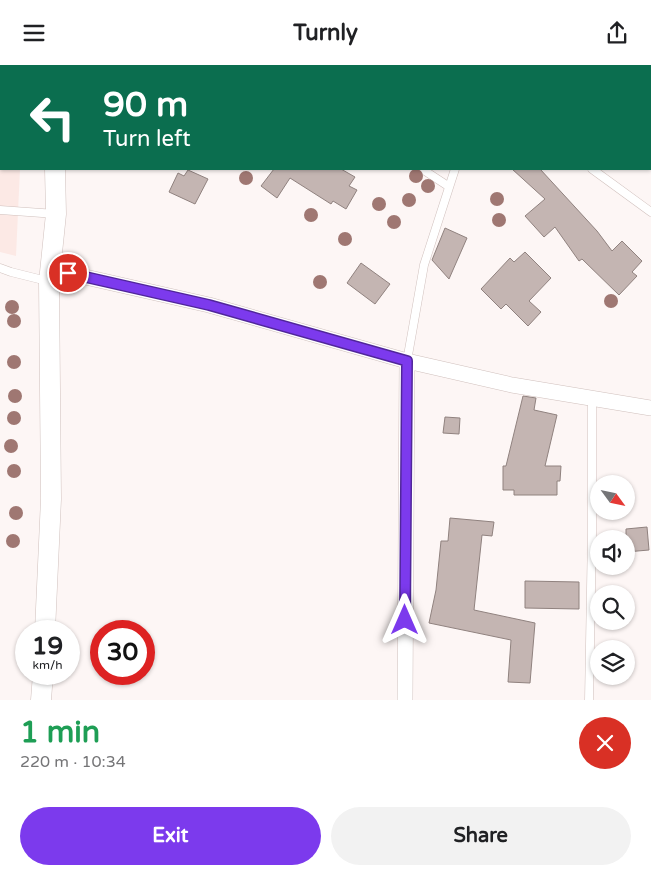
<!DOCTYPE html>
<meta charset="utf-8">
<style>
:root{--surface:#fff;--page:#f2f2f2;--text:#202124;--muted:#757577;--accent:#7c3aed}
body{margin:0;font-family:"Varela Round",sans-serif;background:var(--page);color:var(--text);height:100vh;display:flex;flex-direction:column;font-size:19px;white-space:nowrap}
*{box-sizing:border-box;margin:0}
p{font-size:16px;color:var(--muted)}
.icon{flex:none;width:28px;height:28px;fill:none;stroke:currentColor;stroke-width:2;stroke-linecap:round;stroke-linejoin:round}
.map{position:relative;height:635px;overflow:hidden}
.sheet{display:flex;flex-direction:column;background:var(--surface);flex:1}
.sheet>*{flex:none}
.hud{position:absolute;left:0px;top:0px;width:651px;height:105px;box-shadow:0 1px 4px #0004;background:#0b6e4f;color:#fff;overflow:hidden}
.needle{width:32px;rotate:123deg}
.fabs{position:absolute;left:590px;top:410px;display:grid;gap:10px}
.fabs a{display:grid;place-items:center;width:45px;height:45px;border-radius:50%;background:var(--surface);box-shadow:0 1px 4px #0004;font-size:25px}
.speed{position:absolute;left:15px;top:555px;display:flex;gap:10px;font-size:25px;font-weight:700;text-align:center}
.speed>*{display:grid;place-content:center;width:65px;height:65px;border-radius:50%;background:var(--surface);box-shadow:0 1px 4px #0004;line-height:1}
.speed small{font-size:12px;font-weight:400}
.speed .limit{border:8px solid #d22;background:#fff;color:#111}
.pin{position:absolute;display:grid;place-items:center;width:42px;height:42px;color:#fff;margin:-21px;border:2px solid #fff;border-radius:50%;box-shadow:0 1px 5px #0007}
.me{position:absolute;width:55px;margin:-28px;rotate:0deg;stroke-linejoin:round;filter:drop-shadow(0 0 4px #0008)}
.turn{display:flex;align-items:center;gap:18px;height:105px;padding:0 20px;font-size:22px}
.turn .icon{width:65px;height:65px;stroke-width:2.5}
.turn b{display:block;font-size:35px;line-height:42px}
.round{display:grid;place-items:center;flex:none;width:52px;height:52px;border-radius:26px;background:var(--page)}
.headline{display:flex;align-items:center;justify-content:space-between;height:85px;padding:0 20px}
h1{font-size:30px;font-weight:700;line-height:38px;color:#1e9e55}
.action{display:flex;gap:10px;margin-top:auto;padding:10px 20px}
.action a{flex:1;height:58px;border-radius:30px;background:var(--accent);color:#fff;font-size:20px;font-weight:700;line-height:58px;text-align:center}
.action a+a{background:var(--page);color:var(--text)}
header{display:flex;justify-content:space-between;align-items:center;height:65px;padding:0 20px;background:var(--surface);font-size:22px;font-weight:700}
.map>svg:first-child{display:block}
</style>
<header><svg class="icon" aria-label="menu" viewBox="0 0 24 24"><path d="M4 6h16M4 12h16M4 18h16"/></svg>Turnly<svg class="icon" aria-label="share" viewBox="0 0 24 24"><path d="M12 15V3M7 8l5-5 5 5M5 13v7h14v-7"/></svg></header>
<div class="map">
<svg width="651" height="635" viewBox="0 0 651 635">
<rect width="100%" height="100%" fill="#fdf6f5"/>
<polygon fill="#fce9e5" points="0,0 23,0 1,1 1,104 20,104 16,191 0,187"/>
<g fill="#c4b5b2" stroke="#90827f">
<polygon points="274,104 341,104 355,112 349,121 357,125 346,144 333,136 331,139 290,113 277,133 261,121"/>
<polygon points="512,104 540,104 597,166 612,186 622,176 642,196 632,207 637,211 619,230 582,194 579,196 555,162 544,172 525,151 545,134"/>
<polygon points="188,105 208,114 195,139 169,127 178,108 184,111"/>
<polygon points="445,163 467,173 449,214 432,195"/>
<polygon points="525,187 551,213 529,236 541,247 528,261 506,239 501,244 481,224 510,193 514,197"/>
<polygon points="361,198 390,219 375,239 347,218"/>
<polygon points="523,331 536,333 534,345 557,350 545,401 561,401 560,416 557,416 557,430 514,430 514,425 503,425 503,401 506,401"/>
<polygon points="445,352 460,353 459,369 443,368"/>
<polygon points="450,453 494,457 492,471 482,470 474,545 535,558 530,618 508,617 511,575 429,558 436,525 441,476 448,476"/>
<polygon points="647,462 649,485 626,487 626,464"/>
<polygon points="525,516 579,517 579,544 525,543"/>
</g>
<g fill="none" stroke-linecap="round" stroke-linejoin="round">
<g stroke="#d0c0bd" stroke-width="9">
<g id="lane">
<polyline points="268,0 270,1"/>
<polyline points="422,104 448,121"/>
<polyline points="592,104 651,147"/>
<polyline points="0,145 56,149"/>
<polyline points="0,203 11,207 47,216"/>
<polyline points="407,296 424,200 455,104"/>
<polyline points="589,635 592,468 592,334"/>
</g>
</g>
<g stroke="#d0c0bd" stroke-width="16">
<g id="street">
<polyline points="495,1 495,0"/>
<polyline points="50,204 209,240 407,296 512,320 651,343"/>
<polyline points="405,635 407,296"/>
</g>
</g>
<g stroke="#d0c0bd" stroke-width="21">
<g id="secondary">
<polyline points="55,0 55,1"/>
<polyline points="45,566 51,434 49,217 56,149 55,104"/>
<polyline points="41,635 43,609"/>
</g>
</g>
<use href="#lane" stroke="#fff" stroke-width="8"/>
<use href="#street" stroke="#fff" stroke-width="15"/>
<use href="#secondary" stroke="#fff" stroke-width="20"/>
</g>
<g fill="#9f7772">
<circle cx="416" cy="111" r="7"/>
<circle cx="246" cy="113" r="7"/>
<circle cx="428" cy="121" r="7"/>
<circle cx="497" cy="134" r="7"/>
<circle cx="409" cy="135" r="7"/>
<circle cx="379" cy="139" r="7"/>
<circle cx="311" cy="150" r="7"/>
<circle cx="499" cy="155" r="7"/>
<circle cx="394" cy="157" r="7"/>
<circle cx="345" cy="174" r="7"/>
<circle cx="320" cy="217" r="7"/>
<circle cx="611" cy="236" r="7"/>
<circle cx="12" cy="242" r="7"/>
<circle cx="14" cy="256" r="7"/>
<circle cx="14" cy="297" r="7"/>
<circle cx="15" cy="331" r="7"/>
<circle cx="14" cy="353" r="7"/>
<circle cx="11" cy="381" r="7"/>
<circle cx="14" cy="406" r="7"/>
<circle cx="16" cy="448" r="7"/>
<circle cx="13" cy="476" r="7"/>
</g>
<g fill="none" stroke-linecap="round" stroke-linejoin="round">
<g stroke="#51269a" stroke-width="12">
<polyline id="route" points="68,208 209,240 407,296 405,555"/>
</g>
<use href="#route" stroke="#7c3aed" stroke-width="9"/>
</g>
</svg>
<div class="fabs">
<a><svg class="needle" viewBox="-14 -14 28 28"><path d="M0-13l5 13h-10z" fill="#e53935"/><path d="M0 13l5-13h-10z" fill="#757577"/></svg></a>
<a><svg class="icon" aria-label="sound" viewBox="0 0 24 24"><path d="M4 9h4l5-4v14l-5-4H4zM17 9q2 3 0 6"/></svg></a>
<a><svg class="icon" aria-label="search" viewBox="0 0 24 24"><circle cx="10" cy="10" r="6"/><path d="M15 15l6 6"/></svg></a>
<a><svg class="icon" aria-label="layers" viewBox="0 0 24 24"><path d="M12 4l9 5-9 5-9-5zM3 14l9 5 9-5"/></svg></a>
</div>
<div class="speed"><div>19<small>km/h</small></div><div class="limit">30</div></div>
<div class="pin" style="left:68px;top:208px;background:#d93025"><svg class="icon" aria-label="arrive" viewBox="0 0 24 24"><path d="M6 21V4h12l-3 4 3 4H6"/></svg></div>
<svg class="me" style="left:405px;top:555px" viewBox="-20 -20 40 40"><path d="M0-17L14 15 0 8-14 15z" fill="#7c3aed" stroke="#fff" stroke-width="4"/></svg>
<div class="hud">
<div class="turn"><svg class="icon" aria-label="left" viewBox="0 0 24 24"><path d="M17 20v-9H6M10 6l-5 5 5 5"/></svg><div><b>90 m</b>Turn left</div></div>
</div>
</div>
<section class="sheet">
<div class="headline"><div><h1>1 min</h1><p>220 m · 10:34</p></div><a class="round" style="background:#d93025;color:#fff"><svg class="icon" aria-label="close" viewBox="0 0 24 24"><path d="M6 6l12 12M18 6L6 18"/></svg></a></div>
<div class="action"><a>Exit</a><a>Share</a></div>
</section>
